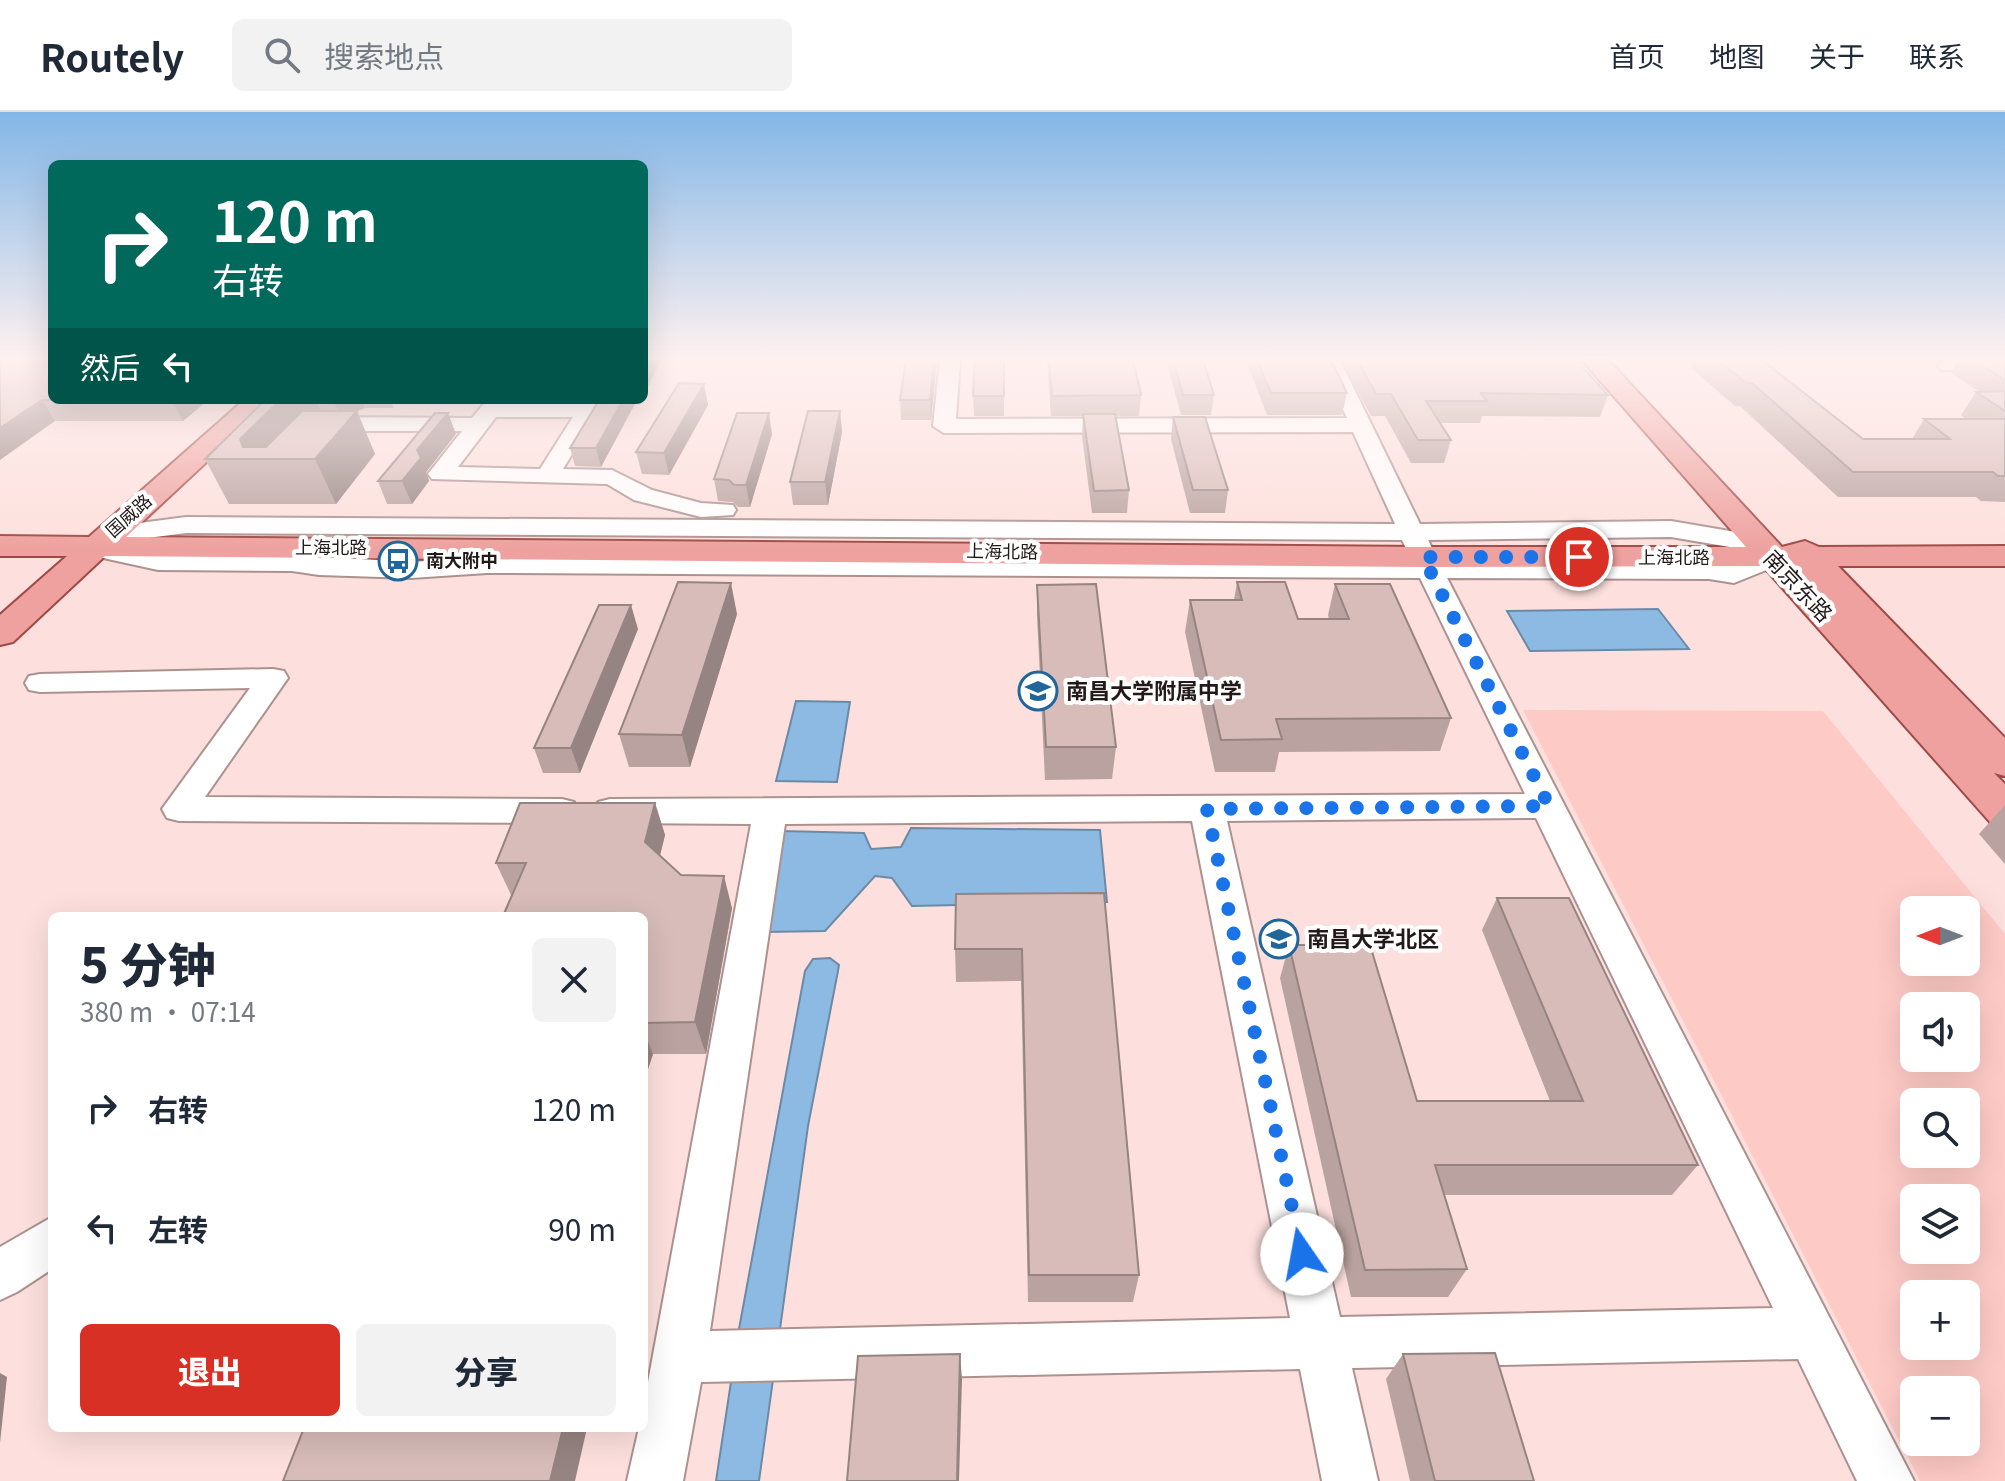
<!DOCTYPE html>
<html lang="zh">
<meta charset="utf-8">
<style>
:root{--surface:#fff;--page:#f2f2f3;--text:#1f2937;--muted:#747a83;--line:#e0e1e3;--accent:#d93025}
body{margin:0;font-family:Georgia,"Noto Sans SC",serif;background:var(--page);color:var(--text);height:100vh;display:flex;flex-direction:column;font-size:30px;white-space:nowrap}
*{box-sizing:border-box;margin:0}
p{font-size:26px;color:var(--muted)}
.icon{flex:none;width:44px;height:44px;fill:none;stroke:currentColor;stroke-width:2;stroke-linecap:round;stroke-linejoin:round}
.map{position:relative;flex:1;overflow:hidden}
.sheet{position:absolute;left:48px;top:800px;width:600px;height:520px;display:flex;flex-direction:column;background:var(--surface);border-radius:12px;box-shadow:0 8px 32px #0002}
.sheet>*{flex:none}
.top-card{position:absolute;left:48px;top:48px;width:600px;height:244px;border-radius:12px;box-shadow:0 8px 32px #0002;background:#00695c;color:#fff;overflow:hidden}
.needle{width:52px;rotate:270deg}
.fabs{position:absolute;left:1900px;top:784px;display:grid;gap:16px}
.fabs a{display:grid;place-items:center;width:80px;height:80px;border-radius:12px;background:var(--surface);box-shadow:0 8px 32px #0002;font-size:40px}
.pin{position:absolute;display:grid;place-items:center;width:68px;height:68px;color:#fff;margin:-34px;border:4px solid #fff;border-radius:50%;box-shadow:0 2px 8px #0007}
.me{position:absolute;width:88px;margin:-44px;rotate:348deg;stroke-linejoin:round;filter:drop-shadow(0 0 6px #0008)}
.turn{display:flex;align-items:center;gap:28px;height:168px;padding:0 32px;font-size:36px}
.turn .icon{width:104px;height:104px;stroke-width:2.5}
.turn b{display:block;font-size:56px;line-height:68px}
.then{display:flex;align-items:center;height:76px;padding:0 32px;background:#0003;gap:16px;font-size:30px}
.round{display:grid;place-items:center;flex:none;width:84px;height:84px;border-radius:12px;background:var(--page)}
.head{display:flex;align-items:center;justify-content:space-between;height:136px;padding:0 32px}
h1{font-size:48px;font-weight:800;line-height:60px}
.button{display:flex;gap:16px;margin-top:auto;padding:16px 32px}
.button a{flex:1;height:92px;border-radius:12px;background:var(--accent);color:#fff;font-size:32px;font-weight:800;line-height:92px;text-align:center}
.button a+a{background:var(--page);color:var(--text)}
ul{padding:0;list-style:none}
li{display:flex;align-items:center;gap:24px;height:120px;padding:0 32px}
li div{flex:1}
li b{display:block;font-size:30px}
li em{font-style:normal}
header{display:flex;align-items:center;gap:48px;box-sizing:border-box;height:112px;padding:0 40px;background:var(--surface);border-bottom:2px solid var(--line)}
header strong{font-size:38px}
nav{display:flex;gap:44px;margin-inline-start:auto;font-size:28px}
.search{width:560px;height:72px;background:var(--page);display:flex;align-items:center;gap:20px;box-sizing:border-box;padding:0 28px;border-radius:12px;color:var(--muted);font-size:30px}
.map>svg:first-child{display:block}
</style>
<header>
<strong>Routely</strong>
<div class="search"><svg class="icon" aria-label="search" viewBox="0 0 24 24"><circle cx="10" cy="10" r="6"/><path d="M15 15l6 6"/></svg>搜索地点</div>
<nav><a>首页</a><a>地图</a><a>关于</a><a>联系</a></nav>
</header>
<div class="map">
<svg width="2005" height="1369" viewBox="0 0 2005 1369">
<rect width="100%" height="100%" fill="#fde0dd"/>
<path fill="#fecac5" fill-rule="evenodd" d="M1523 598 1823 599 2005 822V1369H1920ZM1914 798H1966V850H1914ZM1914 894H1966V946H1914ZM1914 990H1966V1042H1914ZM1914 1086H1966V1138H1914ZM1966 1182V1234H1914V1182ZM1966 1278V1330H1914V1278Z"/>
<g fill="#8cbae2" stroke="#6c8aa6" stroke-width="2">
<polygon points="1658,497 1689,537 1530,539 1507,499"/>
<polygon points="796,589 850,590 837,670 776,669"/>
<polygon points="911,716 1100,718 1107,790 912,794 892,766 875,764 825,819 765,820 782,719 864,721 871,737 901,735"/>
<polygon points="830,846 839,853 838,859 808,1014 759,1369 716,1369 739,1217 805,859 813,847"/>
</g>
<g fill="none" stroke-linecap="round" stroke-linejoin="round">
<g stroke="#ac928f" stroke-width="4">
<g id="minor">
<path d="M940 248H960L956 307 1347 306 1320 248H1340L1420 412 1671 409 1759 424 1768 426 1772 432 1768 438 1759 440 1671 425 1428 428 1439 450 1709 451 1731 454 1763 440H1781L1785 446 1781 452 1734 471 1709 467 1447 466 1914 1369H1857L1798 1247 1352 1256 1378 1369H1322L1300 1257 701 1270 683 1369H627L639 1316H644V1292L751 712 610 711 598 708 593 699 598 690 610 687 1525 682 1420 466 487 461 411 466 319 463 292 459 158 458 85 442 81 436 85 430 94 428 158 442 292 443 411 450 487 445 1412 449 1402 428 186 421 109 431 100 428 96 423 100 418 109 415 186 405 1395 412 1353 320 944 321 933 314ZM1536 706 1773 1196 1340 1205 1227 709ZM1192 709 1290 1206 710 1219 785 712Z"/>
<polygon points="1949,248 2005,248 2005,256 1941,258 1938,254 1941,250"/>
<path d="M487 288H509L506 291H581L583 288H605L563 357 612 358 652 378 701 391 733 393 736 398 733 403 701 405 634 388 607 372 432 367 428 362 462 319H340C332 327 327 331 315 328L312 323 326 307 334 305 472 306ZM496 305H573L540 357 458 355Z"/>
<polygon points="273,557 284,559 288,566 205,685 562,687 574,690 579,699 574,708 562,711 179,709 167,706 162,697 250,576 40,580 29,578 25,571 29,564 40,562"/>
<polygon points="52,1105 52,1157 17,1180 0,1188 0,1135"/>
</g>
</g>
<g stroke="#9f4945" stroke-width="4">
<polygon id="major" points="1582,248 1608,248 1782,435 1805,429 1819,435 2005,434 2005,454 1838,454 2005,626 2005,664 1994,661 2005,672 2005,714 1990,710 1763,454 1423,455 105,444 13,530 0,533 0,503 67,444 0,444 0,424 89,425 244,288 273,288 126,425 1423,435 1746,435"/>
</g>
<use href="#minor" fill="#fff" fill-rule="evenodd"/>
<use href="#major" fill="#eea19e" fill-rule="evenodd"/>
</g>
<g fill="#b9a29f">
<polygon points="0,248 208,288 183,309 55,309"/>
<polygon points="906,248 937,248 931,308 901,308 900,288"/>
<polygon points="1004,248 1004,304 974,304 973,284"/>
<polygon points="1047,248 1133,248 1141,283 1139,304 1115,304 1129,378 1127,401 1092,401 1082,324 1083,304 1051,304"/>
<polygon points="1166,248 1203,248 1214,283 1211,303 1181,303"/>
<polygon points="1246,248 1331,248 1347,281 1342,303 1267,303"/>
<polygon points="1341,248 1576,248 1608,283 1600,305 1482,304 1480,311 1440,311 1451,328 1444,351 1411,351 1385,304 1371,304"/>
<polygon points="1694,248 1762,248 1863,327 1912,327 1924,307 1966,307 1961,303 1976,280 1980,280 1951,261 1958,248 2005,248 2005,390 1981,389 1976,385 1838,385 1740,294 1735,294 1691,256"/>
<polygon points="704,272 708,293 669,363 642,362 636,340"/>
<polygon points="265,288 391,288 394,296 365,296 356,299 375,342 336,392 229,392 205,347"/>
<polygon points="599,288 637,288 601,355 575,354 570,336"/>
<polygon points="840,299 842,320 828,393 793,393 790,370"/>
<polygon points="1173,305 1228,378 1225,401 1190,401 1171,327"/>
<polygon points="456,322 426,360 429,369 412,392 387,392 378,369"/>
<polygon points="772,322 750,395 738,395 733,390 718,389 714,367"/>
<polygon points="1237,470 1298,507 1329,507 1328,503 1335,472 1451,606 1440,639 1279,640 1275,660 1215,660 1185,520 1190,488 1234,488"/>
<polygon points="1037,473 1116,635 1112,667 1045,668 1037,504"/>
<polygon points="737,502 690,655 629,655 619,622"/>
<polygon points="638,517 580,661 543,661 534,636"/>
<polygon points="655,691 665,723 660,744 681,763 732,796 706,942 653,942 647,960 644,960 644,804 511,783 496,751"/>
<polygon points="2005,693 2005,752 1979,722"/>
<polygon points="1104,781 1139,1163 1133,1190 1028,1190 1021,869 956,870 955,837"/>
<polygon points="1497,786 1698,1053 1672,1083 1444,1083 1467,1157 1448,1185 1351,1185 1280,866 1289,833 1417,989 1550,989 1482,818"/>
<polygon points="1403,1242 1534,1369 1410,1369 1386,1267"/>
</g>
<g fill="#968482">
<polygon points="649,248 661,248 645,281 644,257"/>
<polygon points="934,248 937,248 931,308 930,288"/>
<polygon points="704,272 708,293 669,363 664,341"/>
<polygon points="42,288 55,309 0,348 0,316"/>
<polygon points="172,288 208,288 183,309"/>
<polygon points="280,288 316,288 324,305 249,347 240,327"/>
<polygon points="333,288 362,288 365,296 340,304"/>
<polygon points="623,288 637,288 601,355 596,336"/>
<polygon points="357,299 375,342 336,392 315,347"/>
<polygon points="840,299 842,320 828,393 825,370"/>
<polygon points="448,301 456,322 426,360 429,369 412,392 402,369 417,338"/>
<polygon points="769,301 772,322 750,395 746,373"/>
<polygon points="731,471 737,502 690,655 682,623"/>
<polygon points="631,493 638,517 580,661 571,636"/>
<polygon points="655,691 665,723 655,763 645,730"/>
<polygon points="724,764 732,796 706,942 695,910"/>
<polygon points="644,919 653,942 647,960 644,953"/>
<polygon points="960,1242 962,1267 959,1369 957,1369"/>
<polygon points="0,1261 7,1265 0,1331"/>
<polygon points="563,1316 587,1316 575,1369 550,1369"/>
</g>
<g fill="#d7bcb9" stroke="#968482" stroke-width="2">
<polygon points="0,248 52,248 52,288 42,288 0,316"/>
<polygon points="644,248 649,248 644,257"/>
<polygon points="906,248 934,248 930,288 900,288"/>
<polygon points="975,248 1004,248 1004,284 973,284"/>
<polygon points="1049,248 1133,248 1141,283 1052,284"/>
<polygon points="1173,248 1203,248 1214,283 1183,283"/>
<polygon points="1257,248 1331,248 1347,281 1271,281"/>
<polygon points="1357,248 1576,248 1608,283 1481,281 1487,289 1426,289 1451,328 1418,328 1391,282 1376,282"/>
<polygon points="1718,248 1762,248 1863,327 1950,327 1924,307 2005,307 2005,364 1998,364 1993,360 1853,360 1752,271 1746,271"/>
<polygon points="1973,248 2005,248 2005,268"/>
<polygon points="679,271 704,272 664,341 636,340"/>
<polygon points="2005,279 2005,299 1976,280"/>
<polygon points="265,288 280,288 240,327 243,335 266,335 302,299 357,299 315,347 205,347"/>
<polygon points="599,288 623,288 596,336 570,336"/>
<polygon points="808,299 840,299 825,370 790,370"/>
<polygon points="435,301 448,301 417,338 421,346 402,369 378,369"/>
<polygon points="737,301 769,301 746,373 734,373 729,368 714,367"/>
<polygon points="1083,302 1115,302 1129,378 1094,379"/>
<polygon points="1173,305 1205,305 1228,378 1193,378"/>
<polygon points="678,470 731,471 682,623 619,622"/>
<polygon points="1237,470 1285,470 1298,507 1349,507 1335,472 1390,472 1451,606 1276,607 1282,627 1221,628 1190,488 1242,488"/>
<polygon points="1096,472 1116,635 1046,635 1037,473"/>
<polygon points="599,493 631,493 571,636 534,636"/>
<polygon points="520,691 655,691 645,730 681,763 724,764 695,910 644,911 644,804 503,804 526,751 496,751"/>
<polygon points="1104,781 1139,1163 1029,1163 1022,837 955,837 956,782"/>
<polygon points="1497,786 1569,786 1698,1053 1435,1053 1467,1157 1365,1158 1289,833 1370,833 1417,989 1583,989"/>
<polygon points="1495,1241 1534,1369 1435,1369 1403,1242"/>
<polygon points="960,1242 957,1369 847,1369 858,1244"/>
<polygon points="304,1316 563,1316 550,1369 283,1369"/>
</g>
<linearGradient id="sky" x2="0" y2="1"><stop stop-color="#83b6e6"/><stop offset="0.56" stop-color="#fef1f0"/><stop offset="1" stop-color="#fef1f0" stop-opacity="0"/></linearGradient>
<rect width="2005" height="439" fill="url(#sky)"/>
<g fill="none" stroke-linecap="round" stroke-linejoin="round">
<polyline stroke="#1a73e8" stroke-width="14" stroke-dasharray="0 25.2" points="1302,1142 1207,697 1549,694 1423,445 1579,445"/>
</g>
<defs>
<g id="bus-ring" transform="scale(2)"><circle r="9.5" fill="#fff" stroke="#20669a" stroke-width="1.5"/><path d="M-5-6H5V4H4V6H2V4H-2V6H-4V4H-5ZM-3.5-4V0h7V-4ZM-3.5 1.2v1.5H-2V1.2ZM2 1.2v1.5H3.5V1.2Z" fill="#20669a"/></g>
<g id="school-ring" transform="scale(2)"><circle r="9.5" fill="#fff" stroke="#20669a" stroke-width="1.5"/><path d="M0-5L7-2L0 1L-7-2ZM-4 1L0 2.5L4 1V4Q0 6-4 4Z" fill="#20669a"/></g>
<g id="university-ring" transform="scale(2)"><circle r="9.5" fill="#fff" stroke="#20669a" stroke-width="1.5"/><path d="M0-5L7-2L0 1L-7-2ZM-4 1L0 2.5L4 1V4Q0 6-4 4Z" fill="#20669a"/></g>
</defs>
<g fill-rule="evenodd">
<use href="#bus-ring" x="398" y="449"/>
<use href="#school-ring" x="1038" y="579"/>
<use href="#university-ring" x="1279" y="827"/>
</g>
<g text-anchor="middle" stroke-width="8" stroke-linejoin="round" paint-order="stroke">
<g font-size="18" fill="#231919" stroke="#fff">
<text transform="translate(129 404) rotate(-42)" y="6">国威路</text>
<text x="331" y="442">上海北路</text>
<text transform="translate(1002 440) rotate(1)" y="6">上海北路</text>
<text x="1674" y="452">上海北路</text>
</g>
<g font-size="18" font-weight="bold" fill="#231919" stroke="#fff" text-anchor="start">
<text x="426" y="455">南大附中</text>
</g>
<g font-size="22" fill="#231919" stroke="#fff">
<text transform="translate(1798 474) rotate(47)" y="8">南京东路</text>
</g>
<g font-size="22" font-weight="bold" fill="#231919" stroke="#fff" text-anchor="start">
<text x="1066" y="587">南昌大学附属中学</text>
<text x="1307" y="835">南昌大学北区</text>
</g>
</g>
</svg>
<div class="fabs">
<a><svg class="needle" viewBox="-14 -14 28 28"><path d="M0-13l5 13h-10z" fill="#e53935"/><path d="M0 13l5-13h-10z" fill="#747a83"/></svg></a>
<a><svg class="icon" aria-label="sound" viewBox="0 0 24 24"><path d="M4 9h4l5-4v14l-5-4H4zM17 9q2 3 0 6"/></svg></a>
<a><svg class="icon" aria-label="search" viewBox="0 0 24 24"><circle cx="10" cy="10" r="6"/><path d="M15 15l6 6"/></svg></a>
<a><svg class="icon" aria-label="layers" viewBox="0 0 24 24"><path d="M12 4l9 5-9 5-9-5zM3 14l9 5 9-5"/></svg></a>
<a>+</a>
<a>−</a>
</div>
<div class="pin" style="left:1579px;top:445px;background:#d93025"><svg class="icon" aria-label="arrive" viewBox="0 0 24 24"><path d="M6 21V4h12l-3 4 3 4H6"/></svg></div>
<svg class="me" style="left:1302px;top:1142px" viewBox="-20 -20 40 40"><circle r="19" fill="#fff"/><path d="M0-13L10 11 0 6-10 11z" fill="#1a73e8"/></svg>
<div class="top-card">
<div class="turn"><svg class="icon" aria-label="right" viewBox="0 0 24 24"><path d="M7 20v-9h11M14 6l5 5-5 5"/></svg><div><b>120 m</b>右转</div></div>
<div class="then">然后<svg class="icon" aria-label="left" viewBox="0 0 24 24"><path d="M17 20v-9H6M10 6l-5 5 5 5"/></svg></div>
</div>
<section class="sheet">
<div class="head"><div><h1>5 分钟</h1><p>380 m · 07:14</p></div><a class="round"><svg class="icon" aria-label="close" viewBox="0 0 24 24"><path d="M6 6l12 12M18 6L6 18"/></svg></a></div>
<ul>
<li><svg class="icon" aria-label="right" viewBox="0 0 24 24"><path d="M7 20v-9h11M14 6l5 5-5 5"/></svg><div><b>右转</b></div><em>120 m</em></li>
<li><svg class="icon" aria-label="left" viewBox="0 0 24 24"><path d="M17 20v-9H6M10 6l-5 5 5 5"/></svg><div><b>左转</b></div><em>90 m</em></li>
</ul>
<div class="button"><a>退出</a><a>分享</a></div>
</section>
</div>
